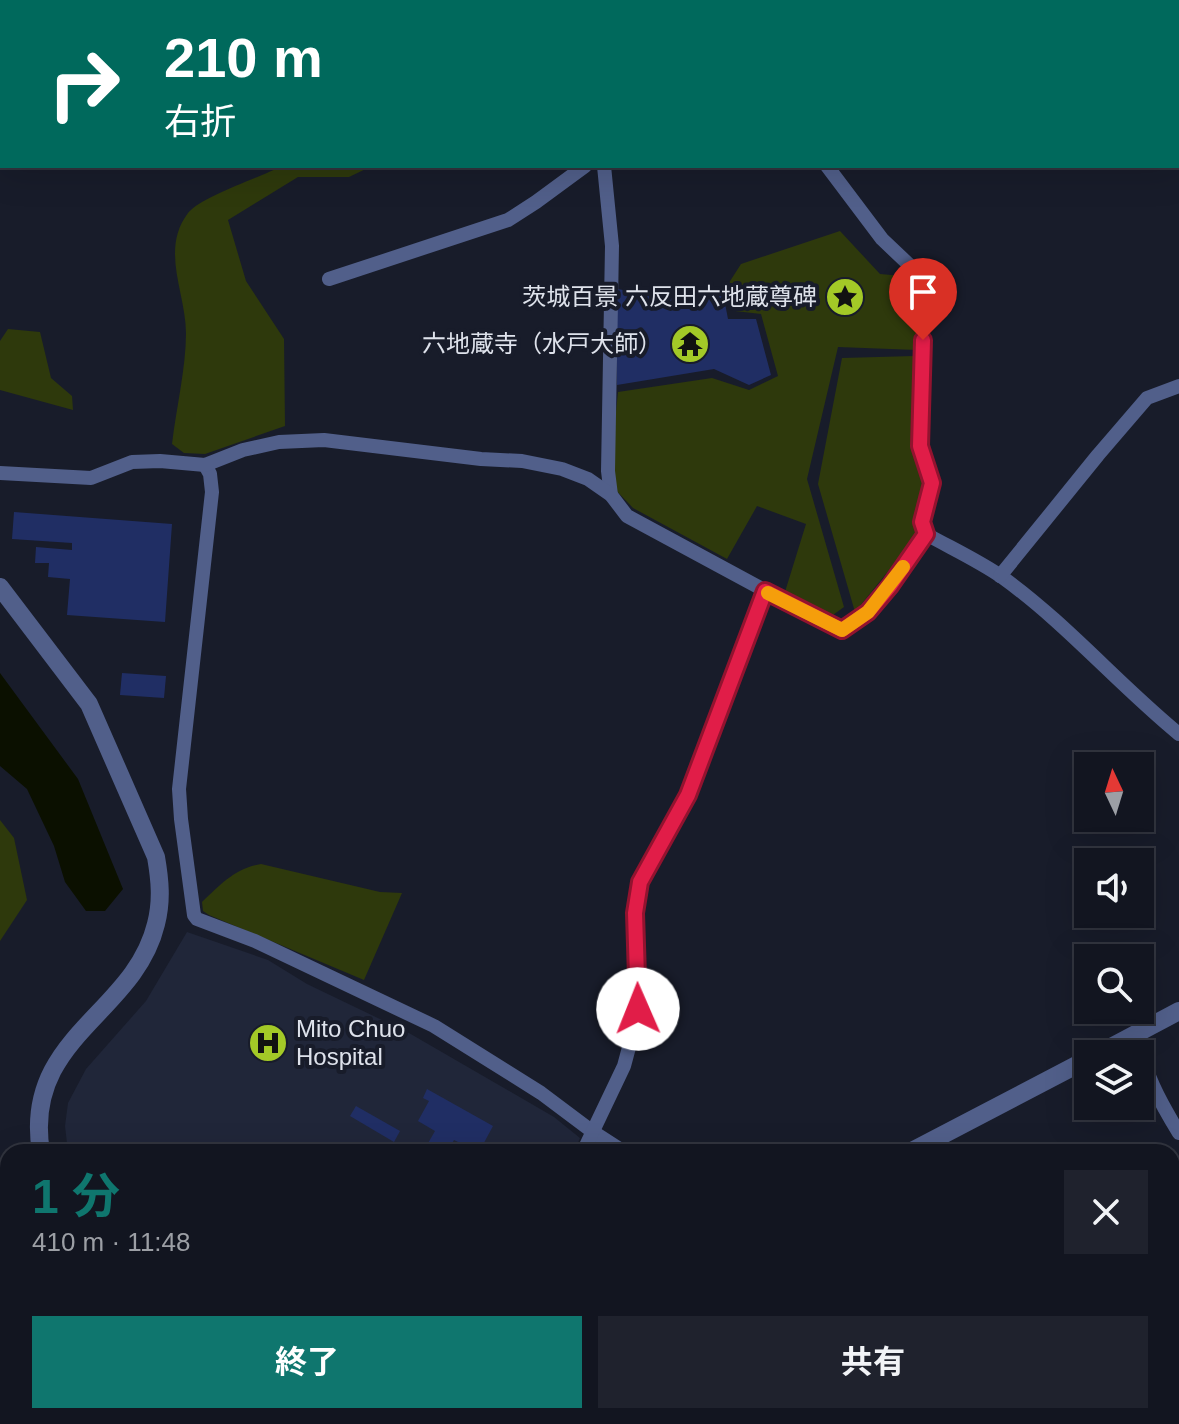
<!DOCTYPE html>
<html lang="ja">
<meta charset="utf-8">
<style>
:root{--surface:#121520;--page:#1f222d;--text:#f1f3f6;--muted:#9c9fa5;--line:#31343e;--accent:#0f766e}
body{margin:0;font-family:Arial,"Noto Sans JP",sans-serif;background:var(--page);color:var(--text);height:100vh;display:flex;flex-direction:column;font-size:30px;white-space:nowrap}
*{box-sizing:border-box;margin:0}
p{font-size:26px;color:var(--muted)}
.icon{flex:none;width:44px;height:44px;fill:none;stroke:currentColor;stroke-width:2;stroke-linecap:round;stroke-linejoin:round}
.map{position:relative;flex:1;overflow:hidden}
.details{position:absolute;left:0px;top:1144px;width:1180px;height:280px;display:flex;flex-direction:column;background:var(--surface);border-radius:24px 24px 0 0;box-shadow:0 8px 32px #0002,0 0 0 2px var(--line)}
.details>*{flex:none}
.hud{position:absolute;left:0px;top:0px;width:1180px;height:168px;box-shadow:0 8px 32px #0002,0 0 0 2px var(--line);background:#00695c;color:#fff;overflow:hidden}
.needle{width:52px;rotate:356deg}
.tools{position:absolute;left:1074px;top:752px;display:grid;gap:16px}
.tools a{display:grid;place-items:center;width:80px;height:80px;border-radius:0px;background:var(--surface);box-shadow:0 8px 32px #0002,0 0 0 2px var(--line);font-size:40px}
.pin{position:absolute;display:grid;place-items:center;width:68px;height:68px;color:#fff;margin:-82px -34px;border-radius:50% 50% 50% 0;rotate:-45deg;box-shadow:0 0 8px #0007}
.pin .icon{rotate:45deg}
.me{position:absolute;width:88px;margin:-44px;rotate:359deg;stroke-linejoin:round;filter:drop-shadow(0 0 6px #0008)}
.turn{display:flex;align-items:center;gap:28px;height:168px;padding:0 32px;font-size:36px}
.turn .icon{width:104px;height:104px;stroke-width:2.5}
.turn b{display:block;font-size:56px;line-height:68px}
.round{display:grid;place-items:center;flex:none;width:84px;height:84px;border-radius:0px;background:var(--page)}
.overview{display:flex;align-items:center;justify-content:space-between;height:136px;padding:0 32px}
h1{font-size:48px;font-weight:700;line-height:60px;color:var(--accent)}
.primary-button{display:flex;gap:16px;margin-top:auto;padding:16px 32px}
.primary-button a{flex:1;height:92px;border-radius:0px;background:var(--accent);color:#fff;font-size:32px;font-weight:700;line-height:92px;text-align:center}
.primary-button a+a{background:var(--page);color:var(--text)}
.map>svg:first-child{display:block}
</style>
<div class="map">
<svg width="1179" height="1424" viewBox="0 0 1179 1424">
<rect width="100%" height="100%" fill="#181c2a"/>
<g fill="#202639">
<polygon points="187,932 268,960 307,984 409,1033 554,1117 580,1138 574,1152 68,1152 65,1126 68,1103 86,1069 146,1001"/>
<polygon points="213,1416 359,1416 356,1424 224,1424"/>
</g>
<g fill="#2e390c">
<path d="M282 166H372L349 177H298L228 220 246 281 284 339 285 426 205 454 184 453 172 444C176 409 186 368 186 333 186 293 160 250 188 213 202 196 259 178 282 166Z"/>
<polygon points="840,231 880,274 914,277 917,350 838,347 807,479 844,607 826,620 784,595 806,524 757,506 727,559 633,508 609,483 618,392 712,378 749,390 778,376 761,314 735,311 725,289 741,264"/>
<polygon points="8,329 40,332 51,378 72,396 73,410 0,390 0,341"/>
<polygon points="914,356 915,448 925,480 919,533 855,612 818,484 842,358"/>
<polygon points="0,820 14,838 27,900 0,941"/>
<path d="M261 864 380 892 402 893 364 980 209 915 203 911 202 902C220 885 235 868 261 864Z"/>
<polygon points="8,1159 8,1214 0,1233 0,1174"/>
<polygon points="1179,1182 1179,1292 1172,1299 1172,1184"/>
<polygon points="805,1416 838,1416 843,1424 807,1424"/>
</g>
<g fill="#0b1000">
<polygon points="0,673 78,779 123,889 105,911 86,911 65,882 54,846 27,789 0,766"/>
<polygon points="452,1416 606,1416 604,1424 474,1424"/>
</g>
<g fill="#202e64">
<polygon points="617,289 688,300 723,293 728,319 756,319 771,375 749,385 714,369 617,385"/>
<polygon points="14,512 172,524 165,622 67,615 70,579 48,577 49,563 35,563 36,547 72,550 72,543 12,539"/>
<polygon points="122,673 166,676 164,698 120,695"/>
<polygon points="427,1089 493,1126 479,1152 454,1140 447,1152 423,1152 435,1131 418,1121 429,1101 423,1098"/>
<polygon points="356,1106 400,1131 394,1142 350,1116"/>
</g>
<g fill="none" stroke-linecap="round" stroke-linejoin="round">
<g stroke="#515f8a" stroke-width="14">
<polyline points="550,0 551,2"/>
<polyline points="838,2 840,0"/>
<polyline points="1178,65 1179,65"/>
<polyline points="604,166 612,246 608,471 611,495"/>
<path d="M827 166 882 239 922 277 924 295 920 446 932 483 922 522 926 534C951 548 979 561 1002 577 1066 623 1118 684 1179 734"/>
<polyline points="329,279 508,220 536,202 585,166"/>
<polyline points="205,465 210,474 212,492 179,789 181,819 194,915 197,919 255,941 434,1026 541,1093 593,1132 624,1152"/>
<polyline points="0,473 91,478 132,462 160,461 205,465 243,450 279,442 324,440 481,459 522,461 562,469 588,479 611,495 627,516 829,625 842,630 868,612 890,586 926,534"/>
<polyline points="1000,576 1098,455 1147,398 1179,386"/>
<path d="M1137 1034C1143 1071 1160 1102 1179 1133"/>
<polyline points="583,1152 624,1066 635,1025 638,1009 635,913 640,882 688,795 765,591"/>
<polyline points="1172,1195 1179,1186"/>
<polyline points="1172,1301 1179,1300"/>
<polyline points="0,1352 8,1347"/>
<polyline points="0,1373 8,1387"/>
<polyline points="0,1408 8,1402"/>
<polyline points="29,1416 35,1424"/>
<polyline points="129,1416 134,1424"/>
<polyline points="364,1424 367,1416"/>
</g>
<g stroke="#515f8a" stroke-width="18">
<path d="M0 587 89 704 156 857C160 880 162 901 156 924 134 1015 22 1037 41 1152"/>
<polyline points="1098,1054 1179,1011"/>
<polyline points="910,1152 1088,1059"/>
<polyline points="197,1416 205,1424"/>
<polyline points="671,1424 674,1416"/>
</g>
</g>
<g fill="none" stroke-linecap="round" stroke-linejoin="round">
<g stroke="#92132f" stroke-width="20">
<polyline id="route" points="638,1009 635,913 640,882 688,795 765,591 842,630 868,612 890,586 926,534 922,522 932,483 920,446 923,340"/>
</g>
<use href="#route" stroke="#e11d48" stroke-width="14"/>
<polyline stroke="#f59e0b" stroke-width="14" points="768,593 842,630 868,612 903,567"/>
</g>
<defs>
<g id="sight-disc" transform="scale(2)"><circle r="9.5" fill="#a3c927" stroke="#181c2a"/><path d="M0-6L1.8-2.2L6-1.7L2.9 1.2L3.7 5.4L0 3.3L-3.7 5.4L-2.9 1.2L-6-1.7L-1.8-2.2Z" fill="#111"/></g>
<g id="temple-disc" transform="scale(2)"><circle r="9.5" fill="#a3c927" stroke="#181c2a"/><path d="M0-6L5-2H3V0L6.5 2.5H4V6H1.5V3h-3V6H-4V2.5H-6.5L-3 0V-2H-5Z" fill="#111"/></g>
<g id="hospital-disc" transform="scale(2)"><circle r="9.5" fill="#a3c927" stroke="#181c2a"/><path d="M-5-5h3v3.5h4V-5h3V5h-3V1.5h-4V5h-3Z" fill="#111"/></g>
</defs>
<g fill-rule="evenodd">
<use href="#sight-disc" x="845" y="297"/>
<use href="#temple-disc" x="690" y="344"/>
<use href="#hospital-disc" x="268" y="1043"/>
</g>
<g text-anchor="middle" stroke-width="8" stroke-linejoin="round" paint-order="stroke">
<g font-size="24" fill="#dee2eb" stroke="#181c2a" text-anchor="end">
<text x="817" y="305">茨城百景 六反田六地蔵尊碑</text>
<text x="662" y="352">六地蔵寺（水戸大師）</text>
<text x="296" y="1037" text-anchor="start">Mito Chuo<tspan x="296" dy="28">Hospital</tspan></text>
</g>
</g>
</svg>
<div class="tools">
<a><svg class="needle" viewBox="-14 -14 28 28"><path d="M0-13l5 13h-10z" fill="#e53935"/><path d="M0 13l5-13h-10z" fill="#9c9fa5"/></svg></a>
<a><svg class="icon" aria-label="sound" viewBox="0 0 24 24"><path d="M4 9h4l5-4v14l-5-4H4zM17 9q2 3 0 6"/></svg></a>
<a><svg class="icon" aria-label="search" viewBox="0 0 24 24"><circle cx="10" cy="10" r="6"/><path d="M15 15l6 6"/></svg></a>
<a><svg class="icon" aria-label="layers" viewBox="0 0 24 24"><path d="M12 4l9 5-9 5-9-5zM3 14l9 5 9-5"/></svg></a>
</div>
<div class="pin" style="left:923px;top:340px;background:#d93025"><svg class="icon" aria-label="arrive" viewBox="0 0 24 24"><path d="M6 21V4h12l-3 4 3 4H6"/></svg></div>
<svg class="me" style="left:638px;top:1009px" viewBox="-20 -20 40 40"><circle r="19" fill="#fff"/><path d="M0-13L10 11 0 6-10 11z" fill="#e11d48"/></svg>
<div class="hud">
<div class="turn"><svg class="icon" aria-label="right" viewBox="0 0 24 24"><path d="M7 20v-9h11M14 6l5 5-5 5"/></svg><div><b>210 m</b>右折</div></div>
</div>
<section class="details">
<div class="overview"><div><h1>1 分</h1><p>410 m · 11:48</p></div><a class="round"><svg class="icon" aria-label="close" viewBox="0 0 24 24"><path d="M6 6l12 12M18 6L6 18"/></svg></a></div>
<div class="primary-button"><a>終了</a><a>共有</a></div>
</section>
</div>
